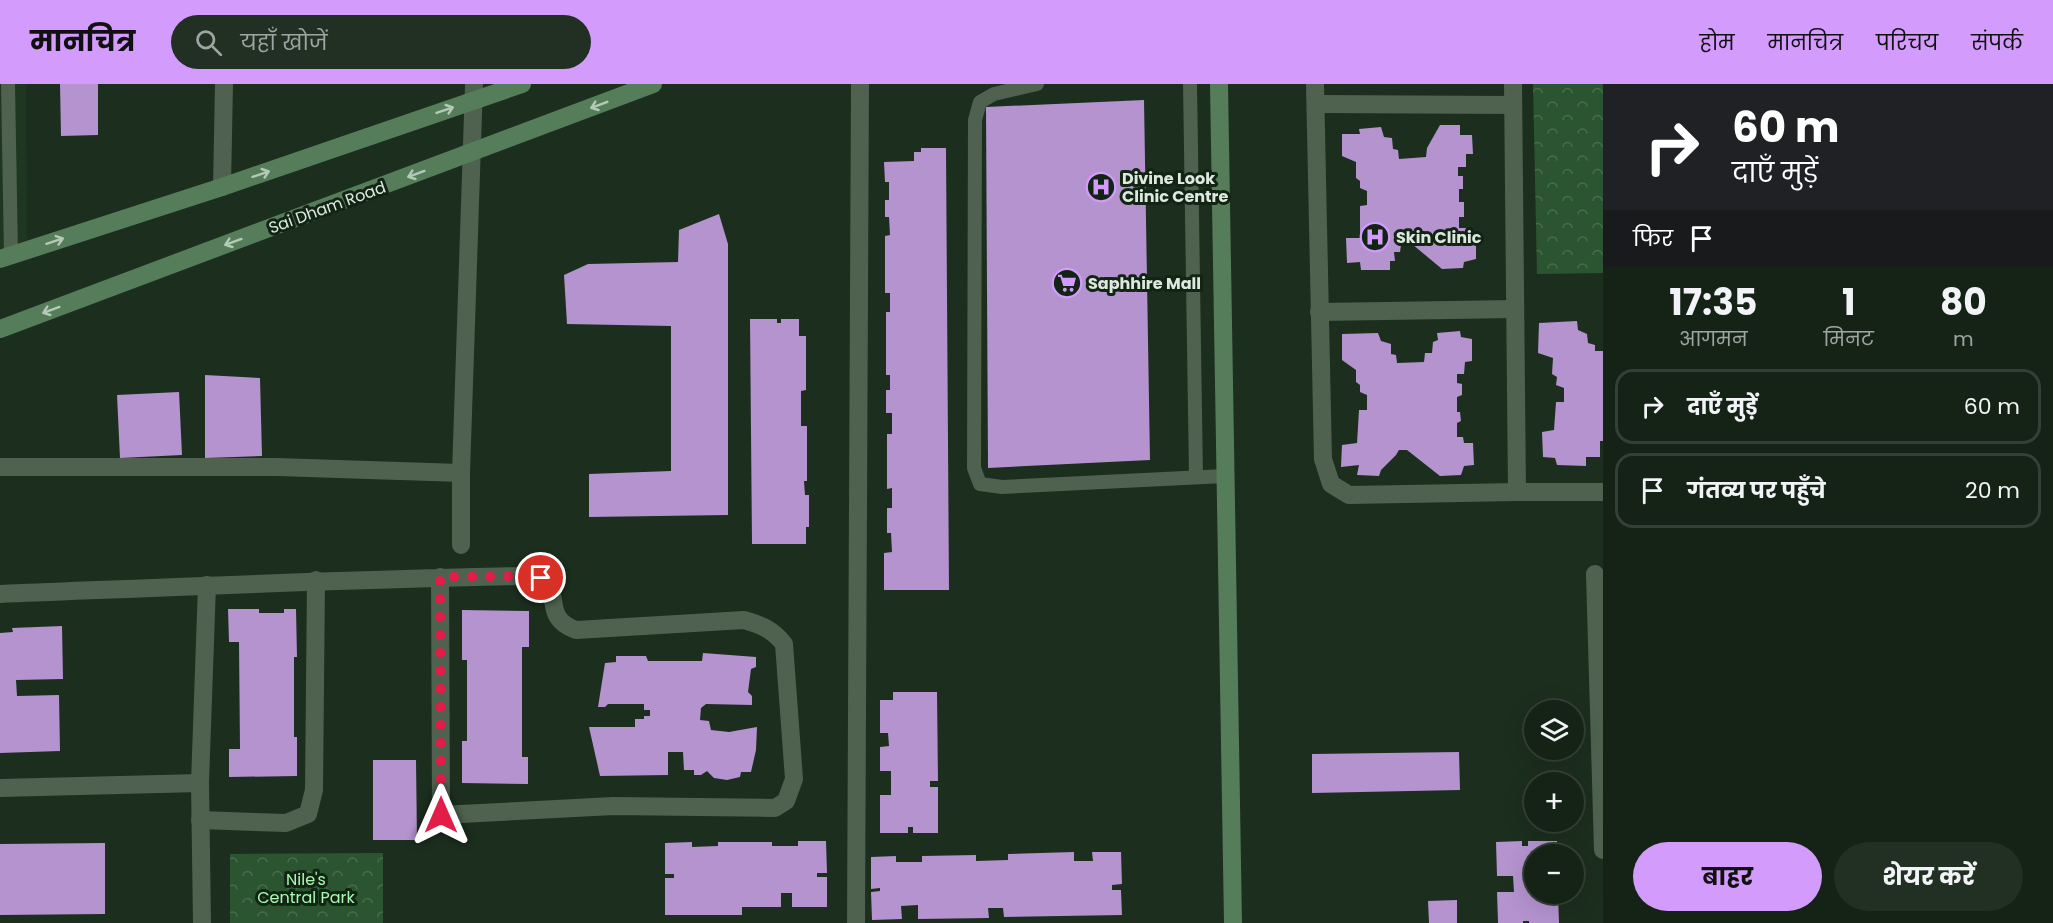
<!DOCTYPE html>
<html lang="hi">
<meta charset="utf-8">
<style>
:root{--surface:#152216;--page:#222f23;--text:#f1f3f6;--muted:#9da4a1;--line:#343f35;--accent:#d39cfc}
body{margin:0;font-family:Poppins,"Noto Sans Devanagari",sans-serif;background:var(--page);color:var(--text);height:100vh;display:flex;flex-direction:column;font-size:22px;white-space:nowrap}
*{box-sizing:border-box;margin:0}
p{font-size:20px;color:var(--muted)}
.icon{flex:none;width:33px;height:33px;fill:none;stroke:currentColor;stroke-width:2;stroke-linecap:round;stroke-linejoin:round}
.map{position:relative;flex:1;overflow:hidden}
.drawer{display:flex;flex-direction:column;background:var(--surface);width:450px}
.drawer>*{flex:none}
.top-card{background:#202124;color:#fff;overflow:hidden}
.controls{position:absolute;left:1524px;top:616px;display:grid;gap:12px}
.controls a{display:grid;place-items:center;width:60px;height:60px;border-radius:50%;background:var(--surface);box-shadow:0 6px 24px #0002,0 0 0 2px var(--line);font-size:30px}
.pin{position:absolute;display:grid;place-items:center;width:51px;height:51px;color:#fff;margin:-26px;border:3px solid #fff;border-radius:50%;box-shadow:0 2px 6px #0007}
.me{position:absolute;width:66px;margin:-33px;rotate:0deg;stroke-linejoin:round;filter:drop-shadow(0 0 4px #0008)}
.turn{display:flex;align-items:center;gap:21px;height:126px;padding:0 30px;font-size:27px}
.turn .icon{width:78px;height:78px;stroke-width:2.5}
.turn b{display:block;font-size:42px;line-height:51px}
.then{display:flex;align-items:center;height:57px;padding:0 30px;background:#0003;gap:12px;font-size:22px}
.eta{display:flex;justify-content:space-evenly;align-items:center;height:102px;text-align:center}
.eta b{font-size:36px;font-weight:700;line-height:42px}
.primary-button{display:flex;gap:12px;margin-top:auto;padding:12px 30px}
.primary-button a{flex:1;height:69px;border-radius:36px;background:var(--accent);color:#111;font-size:24px;font-weight:700;line-height:69px;text-align:center}
.primary-button a+a{background:var(--page);color:var(--text)}
ul{padding:0;list-style:none}
li{display:flex;align-items:center;gap:18px;height:75px;margin:0 12px 9px;padding:0 18px;border:3px solid var(--line);border-radius:18px}
li div{flex:1}
li b{display:block;font-size:22px}
li em{font-style:normal}
header{display:flex;align-items:center;gap:36px;box-sizing:border-box;height:84px;padding:0 30px;background:var(--accent);color:#111}
header strong{font-size:28px}
nav{display:flex;gap:33px;margin-inline-start:auto;font-size:21px}
.search{width:420px;height:54px;background:var(--page);display:flex;align-items:center;gap:15px;box-sizing:border-box;padding:0 21px;border-radius:33px;color:var(--muted);font-size:22px}
main{display:flex;flex:1;min-height:0}
.map>svg:first-child{display:block}
</style>
<header>
<strong>मानचित्र</strong>
<div class="search"><svg class="icon" aria-label="search" viewBox="0 0 24 24"><circle cx="10" cy="10" r="6"/><path d="M15 15l6 6"/></svg>यहाँ खोजें</div>
<nav><a>होम</a><a>मानचित्र</a><a>परिचय</a><a>संपर्क</a></nav>
</header>
<main>
<div class="map">
<svg width="1603" height="839" viewBox="0 0 1603 839">
<defs>
<pattern id="park-crowns" width="20" height="18" patternUnits="userSpaceOnUse" patternTransform="scale(1.5)"><rect width="20" height="18" fill="#2a5530"/><path d="M2 6a3 3 0 1 1 6 0M12 15a3 3 0 1 1 6 0" fill="none" stroke="#486d4e"/></pattern>
</defs>
<rect width="100%" height="100%" fill="#1c2e1e"/>
<polygon fill="#1f3721" points="0,0 26,0 27,156 0,167"/>
<g fill="url(#park-crowns)">
<polygon points="1533,0 1603,0 1603,189 1537,190"/>
<polygon points="383,769 383,839 230,839 230,770"/>
</g>
<g fill="#b493cf">
<polygon points="60,0 98,0 98,51 61,52"/>
<polygon points="1144,16 1150,376 988,384 986,23"/>
<polygon points="1440,41 1460,41 1460,51 1472,51 1473,70 1466,70 1466,83 1458,83 1458,92 1463,92 1463,105 1459,105 1459,118 1464,118 1464,133 1459,133 1459,144 1466,144 1466,150 1476,149 1476,175 1464,178 1463,184 1442,185 1412,160 1401,161 1400,168 1394,168 1395,177 1390,177 1390,186 1361,186 1360,178 1347,179 1346,154 1360,154 1360,122 1367,121 1367,107 1360,104 1360,97 1356,94 1356,78 1342,72 1342,50 1360,50 1359,45 1381,43 1384,53 1392,54 1393,65 1398,66 1399,75 1426,73 1427,64"/>
<polygon points="921,64 946,64 949,506 884,506 884,469 892,468 891,449 887,449 887,424 892,424 892,404 887,405 887,350 892,350 892,329 886,329 886,306 890,306 890,291 886,291 886,228 890,228 890,209 885,209 885,152 890,151 889,133 885,133 885,116 889,116 889,98 885,98 884,78 914,77 914,68 921,68"/>
<polygon points="719,130 728,160 728,431 589,433 589,390 671,387 671,242 567,240 564,191 588,180 678,178 679,146"/>
<polygon points="750,235 777,235 777,239 781,239 781,235 799,235 799,252 806,252 806,306 801,307 801,342 807,342 807,397 804,397 805,411 809,411 809,443 806,443 806,460 752,460"/>
<polygon points="1577,237 1578,246 1587,250 1588,259 1595,261 1595,267 1603,267 1603,357 1600,357 1600,373 1586,373 1586,382 1557,381 1555,374 1543,373 1542,348 1554,346 1556,318 1564,318 1564,304 1556,301 1557,293 1552,290 1553,274 1538,269 1539,239"/>
<polygon points="1460,247 1461,253 1472,255 1472,277 1465,278 1464,290 1457,290 1457,299 1462,300 1462,311 1457,313 1457,328 1460,328 1461,337 1457,339 1457,353 1463,353 1464,359 1473,359 1474,381 1464,382 1461,391 1440,392 1407,366 1399,366 1396,371 1381,386 1379,392 1357,391 1359,381 1341,383 1342,361 1357,359 1359,326 1367,326 1367,311 1360,308 1360,301 1356,298 1356,286 1342,276 1342,250 1378,249 1381,257 1391,260 1391,270 1396,271 1397,279 1424,278 1425,269 1432,269 1433,258 1438,256 1437,249"/>
<polygon points="205,291 260,294 262,372 205,374"/>
<polygon points="179,308 182,371 120,374 117,311"/>
<polygon points="228,525 259,525 259,529 284,529 284,525 296,525 297,573 294,573 294,653 297,653 297,692 229,693 229,665 240,665 239,558 229,558"/>
<polygon points="462,526 529,527 529,563 522,563 522,673 528,673 528,700 462,699 462,657 467,657 467,576 462,576"/>
<polygon points="62,542 63,595 16,596 17,612 59,611 60,667 0,669 0,549 13,548 12,544"/>
<polygon points="703,569 756,573 756,583 751,585 748,608 752,612 752,621 706,620 701,624 700,636 709,637 711,646 729,648 757,643 756,666 751,688 741,688 740,693 727,696 714,694 707,687 701,691 694,691 694,686 684,686 683,668 668,668 668,691 600,692 589,643 635,643 635,635 644,635 644,632 650,632 650,626 644,626 644,620 608,620 605,623 598,623 605,579 616,578 616,572 646,572 648,577 702,577"/>
<polygon points="893,608 937,608 938,697 930,697 930,703 938,703 938,749 913,749 913,743 908,743 908,749 880,749 880,711 891,711 891,687 880,687 880,663 889,662 888,649 880,649 880,616 893,616"/>
<polygon points="1459,668 1460,706 1312,709 1312,670"/>
<polygon points="373,676 416,676 417,756 373,756"/>
<polygon points="798,757 826,757 827,789 817,789 817,793 827,793 827,823 792,823 792,809 781,809 781,823 742,823 742,831 665,831 665,794 674,794 674,790 665,790 665,759 692,758 692,763 718,762 718,758 772,758 772,762 798,762"/>
<polygon points="1522,757 1522,762 1528,762 1528,757 1557,757 1557,771 1534,771 1534,810 1558,810 1559,839 1529,839 1529,837 1523,837 1523,839 1498,839 1497,808 1514,808 1513,792 1497,792 1496,758"/>
<polygon points="105,759 105,830 0,831 0,760"/>
<polygon points="1074,768 1074,777 1093,777 1092,768 1121,768 1122,800 1112,801 1112,806 1121,806 1122,831 1004,833 1003,824 988,824 989,834 918,835 918,821 901,822 902,835 872,836 871,808 880,807 880,804 871,805 871,773 896,772 896,778 922,778 922,772 976,771 976,777 1008,776 1008,770"/>
<polygon points="1457,816 1457,839 1429,839 1428,817"/>
</g>
<g fill="none" stroke-linecap="round" stroke-linejoin="round">
<g stroke="#4e624f" stroke-width="14">
<polyline points="8,0 11,171"/>
<polyline points="1037,0 994,10 980,18 975,36 974,384 980,400 1002,403 1225,392"/>
<polyline points="1190,0 1196,393"/>
</g>
<g stroke="#4e624f" stroke-width="18">
<polyline points="1315,0 1323,375 1331,400 1349,411 1517,408 1513,0"/>
<polyline points="1316,20 1513,21"/>
<polyline points="222,103 224,0"/>
<polyline points="1319,228 1515,225"/>
<polyline points="0,383 277,383 461,389"/>
<polyline points="1517,408 1603,408"/>
<polyline points="461,461 461,389 474,0"/>
<polyline points="1595,490 1603,766"/>
<path d="M0 510C176 503 351 495 527 492 531 492 538 492 541 494 563 507 541 534 576 546L744 536C762 541 773 546 784 560L794 695 786 717 775 724 613 722 441 731 440 493"/>
<polyline points="0,704 200,699"/>
<polyline points="200,736 286,739 308,730 314,706 316,496"/>
<polyline points="202,839 200,699 207,501"/>
<polyline points="856,839 860,0"/>
</g>
<g stroke="#567d5a" stroke-width="18">
<polyline points="1219,0 1233,839"/>
<polyline points="0,175 222,103 522,0"/>
<polyline points="0,245 653,0"/>
</g>
</g>
<defs><path id="oneway-shaft" d="M-6 0H5M1.5-3L5.5 0L1.5 3" fill="none" stroke-width="1.6" stroke-linecap="round" stroke-linejoin="round" transform="scale(1.5)"/></defs>
<g stroke="#b4c9b6">
<use href="#oneway-shaft" transform="translate(599 21) rotate(159)"/>
<use href="#oneway-shaft" transform="translate(445 26) rotate(-19)"/>
<use href="#oneway-shaft" transform="translate(261 90) rotate(-19)"/>
<use href="#oneway-shaft" transform="translate(416 90) rotate(160)"/>
<use href="#oneway-shaft" transform="translate(55 157) rotate(-18)"/>
<use href="#oneway-shaft" transform="translate(233 158) rotate(160)"/>
<use href="#oneway-shaft" transform="translate(51 226) rotate(160)"/>
</g>
<g fill="none" stroke-linecap="round" stroke-linejoin="round">
<polyline stroke="#e11d48" stroke-width="10" stroke-dasharray="0 18" points="441,731 440,493 527,492 541,494"/>
</g>
<defs>
<g id="hospital-ring" transform="scale(1.5)"><circle r="9.5" fill="#122414" stroke="#d39cfc" stroke-width="1.5"/><path d="M-5-5h3v3.5h4V-5h3V5h-3V1.5h-4V5h-3Z" fill="#d39cfc"/></g>
<g id="supermarket-ring" transform="scale(1.5)"><circle r="9.5" fill="#122414" stroke="#d39cfc" stroke-width="1.5"/><path d="M-6-5.5h2.5l.6 2H6L4.5 2H-2.5L-4.4-4H-6ZM-1.5 3.2a1.3 1.3 0 1 0 .1 0ZM3 3.2a1.3 1.3 0 1 0 .1 0Z" fill="#d39cfc"/></g>
</defs>
<g fill-rule="evenodd">
<use href="#hospital-ring" x="1101" y="103"/>
<use href="#hospital-ring" x="1375" y="153"/>
<use href="#supermarket-ring" x="1067" y="199"/>
</g>
<g text-anchor="middle" stroke-width="6" stroke-linejoin="round" paint-order="stroke">
<g font-size="16" font-weight="bold" fill="#dde9de" stroke="#122414" text-anchor="start">
<text x="1122" y="100">Divine Look<tspan x="1122" dy="18">Clinic Centre</tspan></text>
<text x="1396" y="159">Skin Clinic</text>
<text x="1088" y="205">Saphhire Mall</text>
</g>
<g font-size="16" fill="#dde9de" stroke="#122414">
<text transform="translate(327 123) rotate(-20)" y="6">Sai Dham Road</text>
</g>
<g font-size="16" fill="#a9f8b1" stroke="#122414">
<text x="306" y="801">Nile's<tspan x="306" dy="18">Central Park</tspan></text>
</g>
</g>
</svg>
<div class="controls">
<a><svg class="icon" aria-label="layers" viewBox="0 0 24 24"><path d="M12 4l9 5-9 5-9-5zM3 14l9 5 9-5"/></svg></a>
<a>+</a>
<a>−</a>
</div>
<div class="pin" style="left:541px;top:494px;background:#d93025"><svg class="icon" aria-label="arrive" viewBox="0 0 24 24"><path d="M6 21V4h12l-3 4 3 4H6"/></svg></div>
<svg class="me" style="left:441px;top:731px" viewBox="-20 -20 40 40"><path d="M0-17L14 15 0 8-14 15z" fill="#e11d48" stroke="#fff" stroke-width="4"/></svg>
</div>
<section class="drawer">
<div class="top-card">
<div class="turn"><svg class="icon" aria-label="right" viewBox="0 0 24 24"><path d="M7 20v-9h11M14 6l5 5-5 5"/></svg><div><b>60 m</b>दाएँ मुड़ें</div></div>
<div class="then">फिर<svg class="icon" aria-label="arrive" viewBox="0 0 24 24"><path d="M6 21V4h12l-3 4 3 4H6"/></svg></div>
</div>
<div class="eta">
<div><b>17:35</b><p>आगमन</p></div>
<div><b>1</b><p>मिनट</p></div>
<div><b>80</b><p>m</p></div>
</div>
<ul>
<li><svg class="icon" aria-label="right" viewBox="0 0 24 24"><path d="M7 20v-9h11M14 6l5 5-5 5"/></svg><div><b>दाएँ मुड़ें</b></div><em>60 m</em></li>
<li><svg class="icon" aria-label="arrive" viewBox="0 0 24 24"><path d="M6 21V4h12l-3 4 3 4H6"/></svg><div><b>गंतव्य पर पहुँचे</b></div><em>20 m</em></li>
</ul>
<div class="primary-button"><a>बाहर</a><a>शेयर करें</a></div>
</section>
</main>
